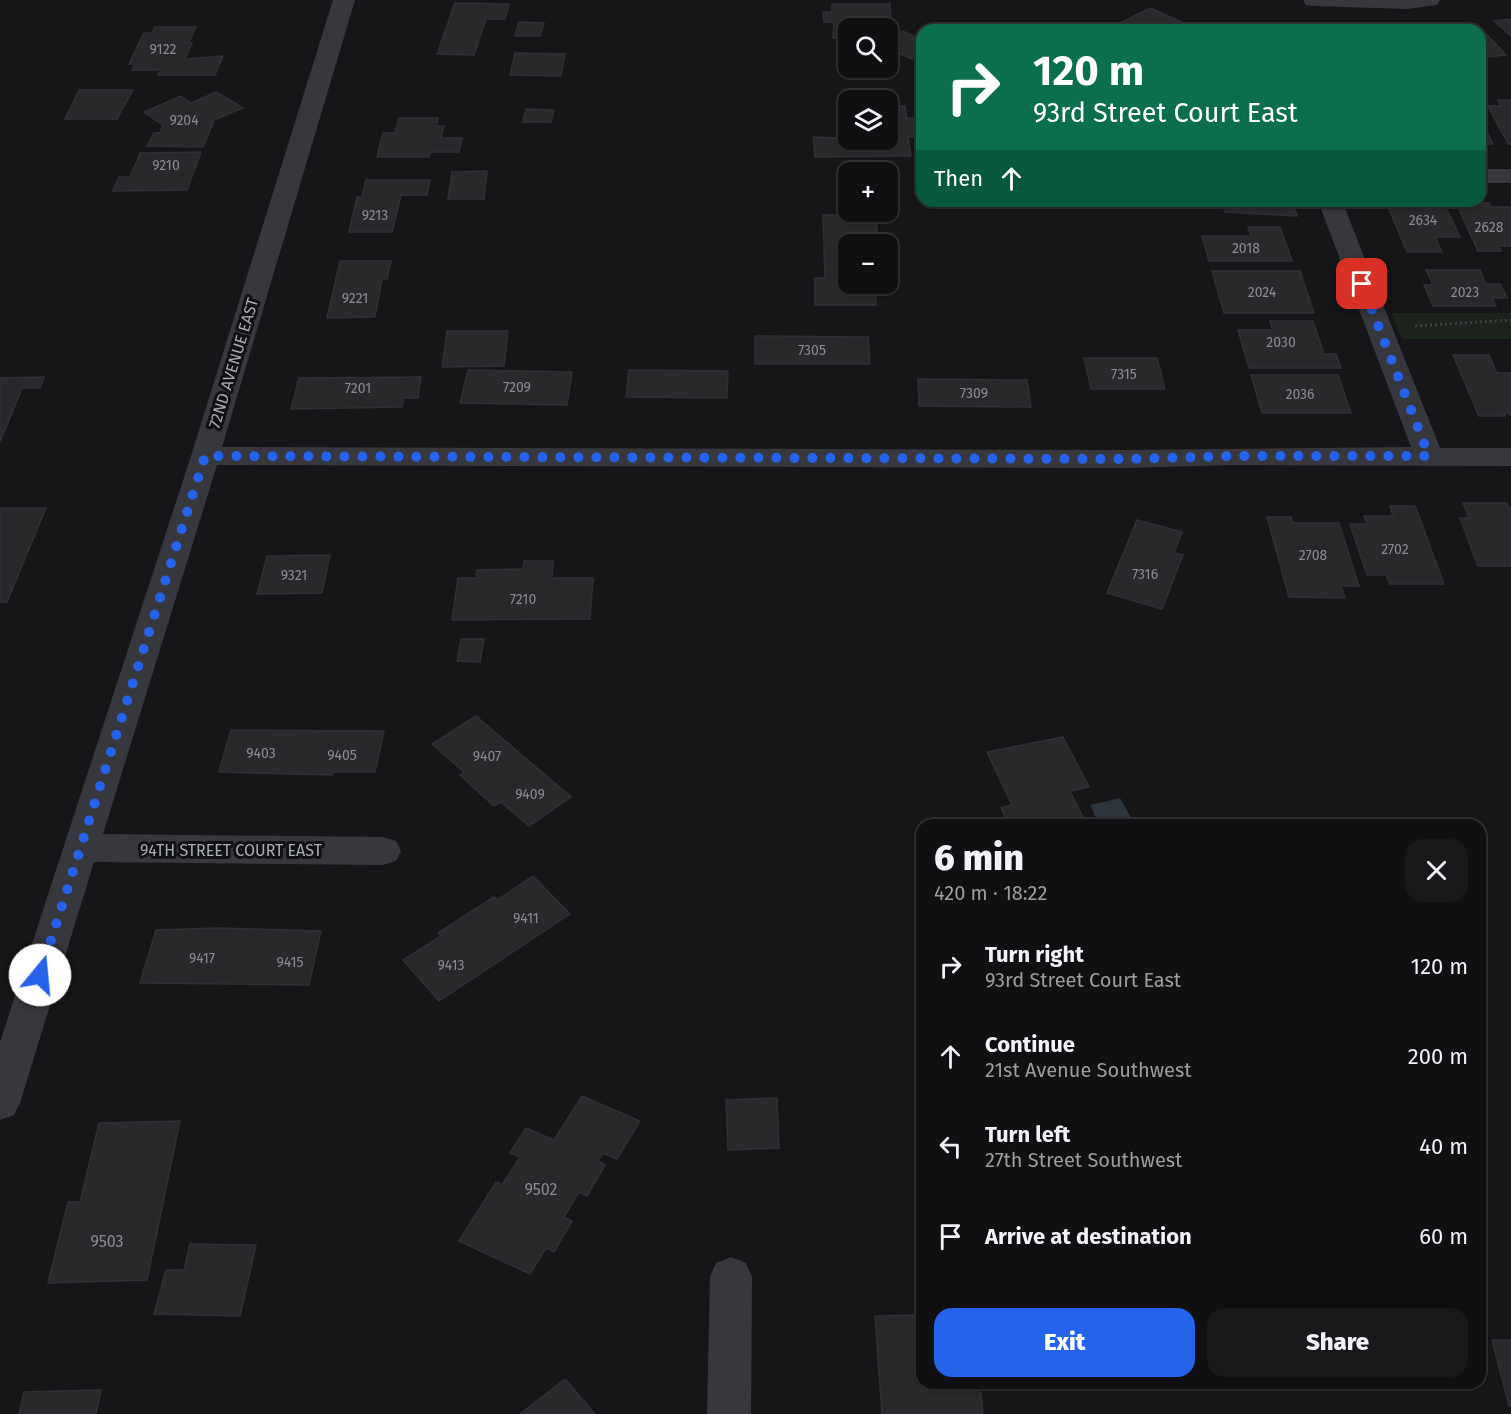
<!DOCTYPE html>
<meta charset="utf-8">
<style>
:root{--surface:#101012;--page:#19191b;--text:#f1f3f6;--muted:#9c9d9f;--line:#303032;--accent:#2563eb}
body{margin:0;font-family:"Fira Sans",sans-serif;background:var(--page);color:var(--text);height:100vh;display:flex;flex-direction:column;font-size:22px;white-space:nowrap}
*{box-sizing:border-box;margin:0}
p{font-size:20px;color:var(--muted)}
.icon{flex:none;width:33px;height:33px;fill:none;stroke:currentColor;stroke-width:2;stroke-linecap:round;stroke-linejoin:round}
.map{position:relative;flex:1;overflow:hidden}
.drawer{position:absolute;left:916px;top:819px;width:570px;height:570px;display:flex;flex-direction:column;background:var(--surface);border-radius:18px;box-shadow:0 2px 4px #0004,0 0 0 2px var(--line)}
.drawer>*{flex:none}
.guide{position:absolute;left:916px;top:24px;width:570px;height:183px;border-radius:18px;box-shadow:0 2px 4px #0004,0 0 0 2px var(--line);background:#0b6e4f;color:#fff;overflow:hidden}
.fabs{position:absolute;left:838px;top:18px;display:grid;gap:12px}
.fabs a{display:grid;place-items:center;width:60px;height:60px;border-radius:12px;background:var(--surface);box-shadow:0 2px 4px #0004,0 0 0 2px var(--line);font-size:30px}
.pin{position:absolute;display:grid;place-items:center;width:51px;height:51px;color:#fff;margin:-26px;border-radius:12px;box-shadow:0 3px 9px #0006}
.me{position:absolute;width:66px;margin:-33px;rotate:17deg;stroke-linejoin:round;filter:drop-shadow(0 0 4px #0008)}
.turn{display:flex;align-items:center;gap:21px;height:126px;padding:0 18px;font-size:27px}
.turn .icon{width:78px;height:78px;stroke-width:2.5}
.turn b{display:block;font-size:42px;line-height:51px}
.then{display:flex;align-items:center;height:57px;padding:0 18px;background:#0003;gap:12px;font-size:22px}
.round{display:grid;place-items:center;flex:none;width:63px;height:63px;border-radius:18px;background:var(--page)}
.head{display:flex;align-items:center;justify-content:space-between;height:102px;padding:0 18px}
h1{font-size:36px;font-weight:800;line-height:45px}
.action{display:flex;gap:12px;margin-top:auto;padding:12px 18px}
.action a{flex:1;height:69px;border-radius:18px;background:var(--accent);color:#fff;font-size:24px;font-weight:800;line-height:69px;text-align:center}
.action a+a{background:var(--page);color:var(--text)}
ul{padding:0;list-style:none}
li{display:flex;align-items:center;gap:18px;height:90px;padding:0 18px}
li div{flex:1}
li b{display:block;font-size:22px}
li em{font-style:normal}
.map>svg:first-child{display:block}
</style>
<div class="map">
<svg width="1511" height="1414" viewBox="0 0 1511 1414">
<rect width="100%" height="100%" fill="#161618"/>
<polygon fill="#1c231d" points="1391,313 1511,313 1511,339 1402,339"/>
<polygon fill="#2c353c" points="1120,798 1135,825 1099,825 1090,805"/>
<g fill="#29292c" stroke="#303034" stroke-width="1.5">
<polygon points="455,3 509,4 505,19 486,19 474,55 437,54"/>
<polygon points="832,4 890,4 892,31 897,34 903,31 922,40 922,53 912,59 888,48 888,28 849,28 849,38 833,38 834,22 824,22 823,12 832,12"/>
<polygon points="1150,8 1186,24 1175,30 1124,30 1115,26"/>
<polygon points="1511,19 1511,36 1494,21"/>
<polygon points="519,22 544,23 540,36 515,36"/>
<polygon points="1477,24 1506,55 1480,58 1480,30 1450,30 1447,27"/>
<polygon points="155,27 196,27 189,42 182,43 192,43 185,59 223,56 215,75 158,75 161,70 132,70 135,64 129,64 144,33 152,33"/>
<polygon points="515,53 565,54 561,76 510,75"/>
<polygon points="79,90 133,90 117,119 65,119"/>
<polygon points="216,92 243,108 209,122 213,123 203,147 147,146 154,133 160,133 163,125 144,112 181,96 191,103"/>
<polygon points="1498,100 1511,100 1511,144 1508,144 1488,106 1501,106"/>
<polygon points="888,106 905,106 907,118 922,118 922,137 908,137 911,156 815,157 813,137 888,140"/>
<polygon points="526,109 554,110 551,122 523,122"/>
<polygon points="399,118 438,118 436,126 444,126 441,138 462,138 459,152 431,152 429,157 377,157 383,133 395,133"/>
<polygon points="1480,118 1493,144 1480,144"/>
<polygon points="201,152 187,190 113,191 119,177 130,177 140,153"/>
<polygon points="487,171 484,199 448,199 452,172"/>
<polygon points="366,180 430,180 427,195 401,195 392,232 349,232 357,197 362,197"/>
<polygon points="1222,201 1292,201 1297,216 1225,212"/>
<polygon points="1386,202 1443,202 1460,237 1435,237 1442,252 1407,252"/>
<polygon points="1456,203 1489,203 1492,207 1511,207 1511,246 1498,246 1501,251 1478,251"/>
<polygon points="823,215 876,215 878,244 849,244 849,284 875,284 876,305 815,305 815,278 825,278"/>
<polygon points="1248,227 1280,227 1292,261 1209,261 1202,236 1251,236"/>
<polygon points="340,261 391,261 387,279 382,279 375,317 327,318"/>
<polygon points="1426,270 1480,270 1486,284 1500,284 1507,298 1492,298 1496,306 1433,306 1424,285 1433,285"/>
<polygon points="1212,271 1300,271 1314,313 1224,313"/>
<polygon points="1270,321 1313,321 1324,354 1336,354 1341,368 1249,368 1238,330 1273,330"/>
<polygon points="447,331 508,331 504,366 442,367"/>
<polygon points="755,336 868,337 870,364 755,364"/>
<polygon points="1453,355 1489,355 1497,373 1511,373 1511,415 1503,412 1505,416 1479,416"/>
<polygon points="1084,358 1157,358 1165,389 1091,389"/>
<polygon points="468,370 572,372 567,405 460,403"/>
<polygon points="629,370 728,371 727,398 626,397"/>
<polygon points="1251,375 1338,375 1351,413 1262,413"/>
<polygon points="44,377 40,388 22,388 0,442 0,378"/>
<polygon points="421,377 418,398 404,398 402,407 291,409 299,378"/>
<polygon points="918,379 1027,380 1031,407 919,406"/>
<polygon points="1463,503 1507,503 1511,512 1511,566 1478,566 1460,518 1469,518"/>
<polygon points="1390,506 1415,506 1444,584 1390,584 1386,575 1367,575 1350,524 1367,524 1364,516 1393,516"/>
<polygon points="0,508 46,508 7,602 0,602"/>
<polygon points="1267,517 1291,517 1293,523 1339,523 1359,586 1341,586 1345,598 1289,597"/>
<polygon points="1137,520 1182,532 1174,553 1183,555 1162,609 1107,593"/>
<polygon points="330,555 322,593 257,594 267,556"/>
<polygon points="524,561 553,561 552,578 593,578 590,619 452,620 458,578 476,578 477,570 523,569"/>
<polygon points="461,639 484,639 480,662 457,661"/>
<polygon points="476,716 571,797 529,826 501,802 494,806 460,775 464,772 432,744"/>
<polygon points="231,730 384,731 375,772 333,772 332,775 219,772"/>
<polygon points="1063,737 1089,787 1070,791 1087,825 1009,825 1001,808 1012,805 987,752"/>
<polygon points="533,876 570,914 439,1001 403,960 441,936 438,933 494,897 497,900"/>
<polygon points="217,928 321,931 309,985 140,983 156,930"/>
<polygon points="582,1096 640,1121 617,1159 603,1153 598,1161 605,1165 587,1196 579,1192 564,1217 572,1221 554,1252 546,1248 530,1274 459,1241 496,1182 502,1185 520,1157 510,1153 526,1128 554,1140"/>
<polygon points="777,1098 779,1148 728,1150 726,1100"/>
<polygon points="180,1121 147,1280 48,1283 68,1202 80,1202 99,1123"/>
<polygon points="190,1244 256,1245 240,1316 154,1314 166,1270 184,1270"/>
<polygon points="922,1315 922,1383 980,1383 983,1414 882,1414 875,1316"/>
<polygon points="1492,1340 1511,1340 1511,1406 1509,1406"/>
<polygon points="565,1379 595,1414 520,1414"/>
<polygon points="101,1390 96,1414 19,1414 24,1392"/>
</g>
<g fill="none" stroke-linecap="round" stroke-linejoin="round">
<polyline stroke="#3d3f44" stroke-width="3" stroke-dasharray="2 3" stroke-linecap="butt" points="1415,326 1511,320"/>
<g fill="#37383d" fill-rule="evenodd">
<polygon points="333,0 355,0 222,447 1126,450 1411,447 1318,201 1342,201 1440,448 1511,448 1511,466 1233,465 1126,468 217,465 103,834 383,837 396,841 401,851 396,861 383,865 94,862 20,1103 14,1115 0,1120 0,1042 191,456"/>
<polygon points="1303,0 1440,0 1437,5 1407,9 1314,6 1306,5"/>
<rect x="1480" y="169" width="31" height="14"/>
<polygon points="731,1257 746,1263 752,1277 751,1414 707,1414 710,1277 716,1263"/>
</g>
</g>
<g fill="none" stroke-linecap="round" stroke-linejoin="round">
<polyline stroke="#2563eb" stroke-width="10" stroke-dasharray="0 18" points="40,975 205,456 1126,459 1233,456 1429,456 1362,284"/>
</g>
<g text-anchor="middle" stroke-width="6" stroke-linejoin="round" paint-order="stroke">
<g font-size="14" fill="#888b94">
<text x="163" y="54">9122</text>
<text x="184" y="125">9204</text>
<text x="166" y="170">9210</text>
<text x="375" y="220">9213</text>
<text x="1423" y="225">2634</text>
<text x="1489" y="232">2628</text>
<text x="1246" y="253">2018</text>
<text x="1262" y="297">2024</text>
<text x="1465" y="297">2023</text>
<text x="355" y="303">9221</text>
<text x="1281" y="347">2030</text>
<text x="812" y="355">7305</text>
<text x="1124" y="379">7315</text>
<text x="517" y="392">7209</text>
<text x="358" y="393">7201</text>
<text x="974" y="398">7309</text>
<text x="1300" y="399">2036</text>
<text x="1395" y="554">2702</text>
<text x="1313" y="560">2708</text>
<text x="1145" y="579">7316</text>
<text x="294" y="580">9321</text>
<text x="523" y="604">7210</text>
<text x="261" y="758">9403</text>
<text x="342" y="760">9405</text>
<text x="487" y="761">9407</text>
<text x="530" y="799">9409</text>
<text x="526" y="923">9411</text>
<text x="202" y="963">9417</text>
<text x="290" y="967">9415</text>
<text x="451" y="970">9413</text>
</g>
<g font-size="16" fill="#a8adb8" stroke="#111113">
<text transform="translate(233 363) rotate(-73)" y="6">72ND AVENUE EAST</text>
<text x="231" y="856">94TH STREET COURT EAST</text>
</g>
<g font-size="16" fill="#888b94">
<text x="541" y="1195">9502</text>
<text x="107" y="1247">9503</text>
</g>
</g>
</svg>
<div class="fabs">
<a><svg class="icon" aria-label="search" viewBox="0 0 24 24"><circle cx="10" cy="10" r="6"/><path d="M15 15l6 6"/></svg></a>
<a><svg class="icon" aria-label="layers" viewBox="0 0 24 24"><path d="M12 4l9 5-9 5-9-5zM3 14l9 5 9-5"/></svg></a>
<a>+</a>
<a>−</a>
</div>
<div class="pin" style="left:1362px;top:284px;background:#d93025"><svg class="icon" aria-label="arrive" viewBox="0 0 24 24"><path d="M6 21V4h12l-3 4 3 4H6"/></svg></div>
<svg class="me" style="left:40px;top:975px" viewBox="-20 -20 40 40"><circle r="19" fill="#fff"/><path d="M0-13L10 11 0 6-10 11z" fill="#2563eb"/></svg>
<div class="guide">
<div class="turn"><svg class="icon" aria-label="right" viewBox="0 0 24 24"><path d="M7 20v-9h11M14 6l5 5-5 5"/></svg><div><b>120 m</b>93rd Street Court East</div></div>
<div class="then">Then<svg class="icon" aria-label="ahead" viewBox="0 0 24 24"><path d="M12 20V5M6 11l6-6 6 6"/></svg></div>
</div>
<section class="drawer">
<div class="head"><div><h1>6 min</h1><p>420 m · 18:22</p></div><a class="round"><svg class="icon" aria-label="close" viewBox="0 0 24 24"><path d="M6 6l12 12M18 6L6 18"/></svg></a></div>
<ul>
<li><svg class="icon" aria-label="right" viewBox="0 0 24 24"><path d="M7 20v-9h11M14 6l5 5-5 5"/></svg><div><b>Turn right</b><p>93rd Street Court East</p></div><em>120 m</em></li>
<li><svg class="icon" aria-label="ahead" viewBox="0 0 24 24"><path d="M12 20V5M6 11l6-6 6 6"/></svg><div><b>Continue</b><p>21st Avenue Southwest</p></div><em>200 m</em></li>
<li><svg class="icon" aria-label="left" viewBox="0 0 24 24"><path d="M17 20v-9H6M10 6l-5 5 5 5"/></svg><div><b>Turn left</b><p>27th Street Southwest</p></div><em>40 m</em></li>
<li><svg class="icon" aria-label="arrive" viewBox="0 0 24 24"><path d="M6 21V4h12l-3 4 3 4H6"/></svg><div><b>Arrive at destination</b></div><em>60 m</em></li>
</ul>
<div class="action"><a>Exit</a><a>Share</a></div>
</section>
</div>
